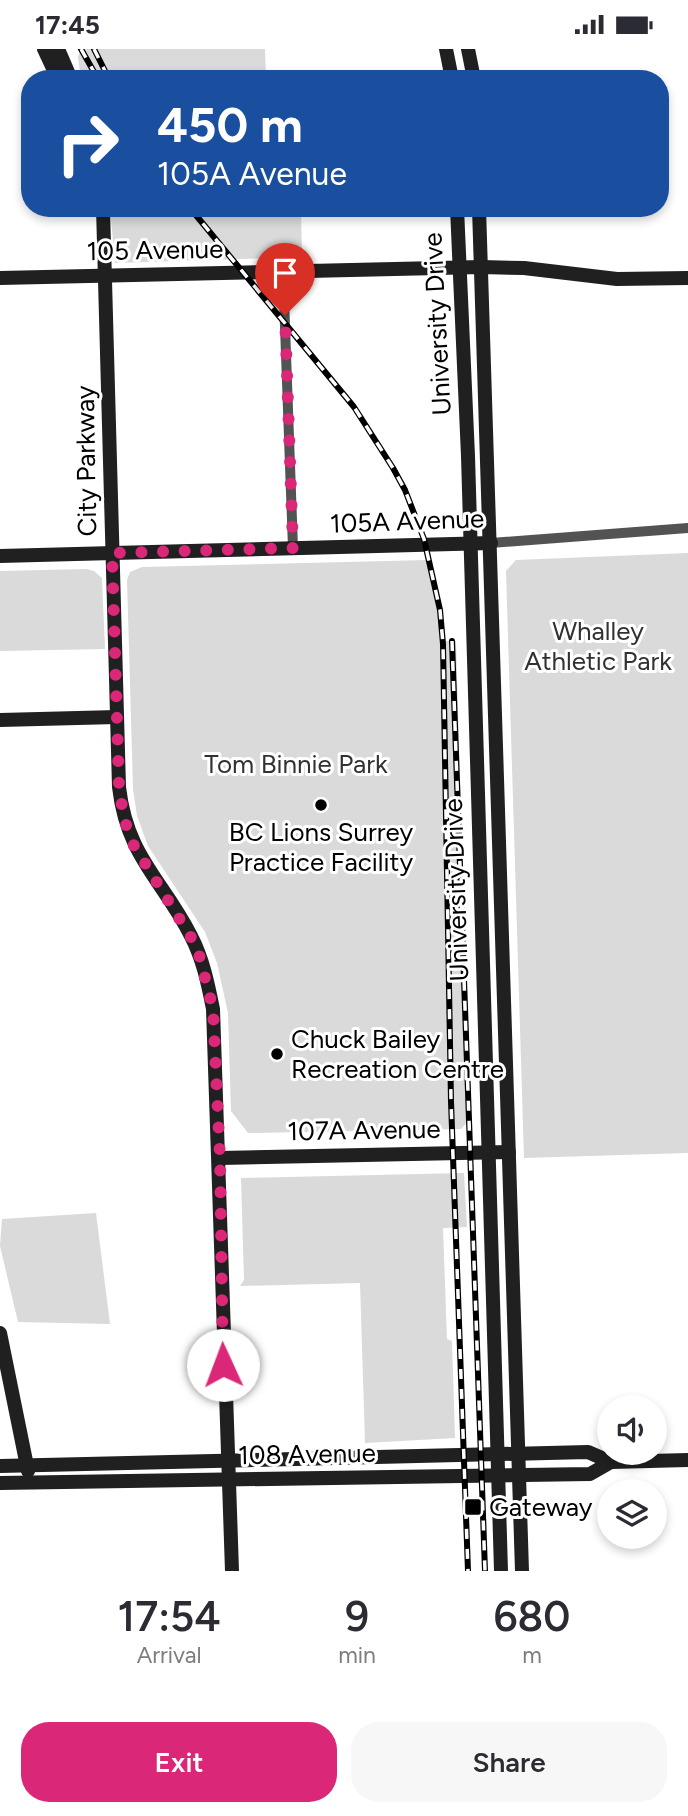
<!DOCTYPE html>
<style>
:root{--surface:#fff;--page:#f7f7f7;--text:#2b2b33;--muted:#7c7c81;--accent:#db2777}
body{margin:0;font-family:Figtree,sans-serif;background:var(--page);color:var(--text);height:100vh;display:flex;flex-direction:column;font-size:26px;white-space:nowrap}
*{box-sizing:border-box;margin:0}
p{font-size:23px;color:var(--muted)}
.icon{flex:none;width:38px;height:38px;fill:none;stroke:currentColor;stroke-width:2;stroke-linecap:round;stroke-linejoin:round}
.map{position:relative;height:1522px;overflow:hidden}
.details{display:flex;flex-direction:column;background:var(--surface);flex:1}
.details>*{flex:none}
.guide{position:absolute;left:21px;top:21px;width:648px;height:147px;border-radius:28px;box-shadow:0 4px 10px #0003;background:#1a4fa0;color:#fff;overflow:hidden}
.controls{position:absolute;left:597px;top:1346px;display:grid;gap:14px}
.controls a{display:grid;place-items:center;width:70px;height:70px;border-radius:50%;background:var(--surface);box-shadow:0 4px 10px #0003;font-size:35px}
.pin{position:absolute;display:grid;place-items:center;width:60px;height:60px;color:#fff;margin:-72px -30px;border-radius:50% 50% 50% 0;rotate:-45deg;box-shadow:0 0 7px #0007}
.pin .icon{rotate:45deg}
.me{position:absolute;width:77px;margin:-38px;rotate:358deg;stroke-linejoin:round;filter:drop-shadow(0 0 5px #0008)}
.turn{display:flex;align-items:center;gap:24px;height:147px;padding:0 21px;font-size:32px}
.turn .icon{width:91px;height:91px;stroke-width:2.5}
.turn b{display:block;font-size:49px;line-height:60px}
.eta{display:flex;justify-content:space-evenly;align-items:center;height:119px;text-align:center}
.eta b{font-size:42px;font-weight:600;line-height:49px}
.action{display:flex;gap:14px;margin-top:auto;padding:14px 21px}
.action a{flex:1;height:80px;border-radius:28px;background:var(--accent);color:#fff;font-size:28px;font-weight:600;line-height:80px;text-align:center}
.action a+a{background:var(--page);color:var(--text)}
.status{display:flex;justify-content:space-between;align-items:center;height:49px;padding:0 35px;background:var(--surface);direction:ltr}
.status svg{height:19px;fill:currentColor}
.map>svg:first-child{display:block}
</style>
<div class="status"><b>17:45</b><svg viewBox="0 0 49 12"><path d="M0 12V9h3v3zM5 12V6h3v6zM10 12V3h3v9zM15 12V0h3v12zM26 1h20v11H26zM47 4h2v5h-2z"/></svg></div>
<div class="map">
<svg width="688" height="1522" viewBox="0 0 688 1522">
<rect width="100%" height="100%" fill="#fff"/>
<g fill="#dadada">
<polygon points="81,0 265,0 266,30 81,30 78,8"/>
<polygon points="110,159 301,159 302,208 115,214"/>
<polygon points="688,504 688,1104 524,1109 506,522 516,511"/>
<polygon points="428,511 444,592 456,592 470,1070 461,1080 248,1084 231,1062 228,964 217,914 205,883 148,797 137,767 133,740 127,531 130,523 142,518"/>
<polygon points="86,520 94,522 102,529 105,600 0,602 0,522"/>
<polygon points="464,1124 467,1178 443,1179 447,1290 452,1292 455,1389 365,1394 360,1234 240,1237 244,1231 241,1129"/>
<polygon points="96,1164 110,1275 18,1273 0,1197 2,1170"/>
</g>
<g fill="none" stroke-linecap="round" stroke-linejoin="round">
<g stroke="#535353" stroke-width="10">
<polyline points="283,222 293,499"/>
<polyline points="491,494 688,479"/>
</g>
<g stroke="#202020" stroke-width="14">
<polyline points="44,0 58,30"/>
<polyline points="58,0 71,30"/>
<polyline points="446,0 452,30"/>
<polyline points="468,0 474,30"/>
<path d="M103 159 119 738C127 808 162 830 191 887 203 910 208 935 213 960L232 1522"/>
<polyline points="457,159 468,407 501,1522"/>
<polyline points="479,159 522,1522"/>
<polyline points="0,229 481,218 524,219 617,230 688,229"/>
<polyline points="0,507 491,494"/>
<polyline points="0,671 117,668"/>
<polyline points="220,1109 509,1103"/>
<polyline points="0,1284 28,1422"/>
<polyline points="0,1417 588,1403 611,1413"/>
<polyline points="0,1434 590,1425 611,1413 688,1411"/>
</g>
<g stroke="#000" stroke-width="6">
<g id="rail">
<polyline points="81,0 98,30"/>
<polyline points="94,0 109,30"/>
<polyline points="190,159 354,358 393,419 405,441 424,490 440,561 443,595 451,1052 468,1522"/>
<polyline points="452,592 485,1522"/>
</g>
</g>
<use href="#rail" stroke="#fff" stroke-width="3.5" stroke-dasharray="10" stroke-linecap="butt"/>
</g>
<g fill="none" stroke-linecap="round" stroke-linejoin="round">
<polyline stroke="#db2777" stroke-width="12" stroke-dasharray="0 21.6" points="223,1316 220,1109 213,960 197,898 133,795 124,770 119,738 112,504 293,499 285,266"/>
</g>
<g fill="#000" stroke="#fff" stroke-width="2.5">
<circle cx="321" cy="756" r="7"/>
<circle cx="277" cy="1005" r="7"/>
<rect x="464" y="1449" width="18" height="18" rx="3.5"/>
</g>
<g text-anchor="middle" stroke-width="6" stroke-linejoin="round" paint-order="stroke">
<g font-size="26" fill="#000" stroke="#fff">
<text transform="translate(155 201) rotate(-1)" y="9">105 Avenue</text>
<text transform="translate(437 275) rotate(-93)" y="9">University Drive</text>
<text transform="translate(86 412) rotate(-91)" y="9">City Parkway</text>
<text transform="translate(407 472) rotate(-2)" y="9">105A Avenue</text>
<text transform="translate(456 841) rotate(-92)" y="9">University Drive</text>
<text transform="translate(364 1081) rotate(-1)" y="9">107A Avenue</text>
<text transform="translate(307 1405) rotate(-1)" y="9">108 Avenue</text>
</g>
<g font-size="26" fill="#313131" stroke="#fff">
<text x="598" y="591">Whalley<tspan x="598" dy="30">Athletic Park</tspan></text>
<text x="296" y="724">Tom Binnie Park</text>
</g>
<g font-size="26" fill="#000" stroke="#fff" text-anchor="start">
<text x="321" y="792" text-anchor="middle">BC Lions Surrey<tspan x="321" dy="30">Practice Facility</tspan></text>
<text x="291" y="999">Chuck Bailey<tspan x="291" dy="30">Recreation Centre</tspan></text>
<text x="489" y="1467">Gateway</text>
</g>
</g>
</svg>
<div class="controls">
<a><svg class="icon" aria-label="sound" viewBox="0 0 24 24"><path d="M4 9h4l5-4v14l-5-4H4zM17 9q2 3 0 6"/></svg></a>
<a><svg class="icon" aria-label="layers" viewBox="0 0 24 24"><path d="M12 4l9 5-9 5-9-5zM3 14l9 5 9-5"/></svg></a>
</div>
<div class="pin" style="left:285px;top:266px;background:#d93025"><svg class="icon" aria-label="arrive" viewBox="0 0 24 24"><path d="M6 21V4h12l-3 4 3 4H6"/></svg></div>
<svg class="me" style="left:223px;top:1316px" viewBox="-20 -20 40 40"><circle r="19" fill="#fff"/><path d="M0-13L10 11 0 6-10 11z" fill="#db2777"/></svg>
<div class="guide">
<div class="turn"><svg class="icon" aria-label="right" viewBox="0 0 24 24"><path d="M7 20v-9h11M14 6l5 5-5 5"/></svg><div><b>450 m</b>105A Avenue</div></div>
</div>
</div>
<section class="details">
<div class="eta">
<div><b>17:54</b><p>Arrival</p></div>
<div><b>9</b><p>min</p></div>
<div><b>680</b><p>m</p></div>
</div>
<div class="action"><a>Exit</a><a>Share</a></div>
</section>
